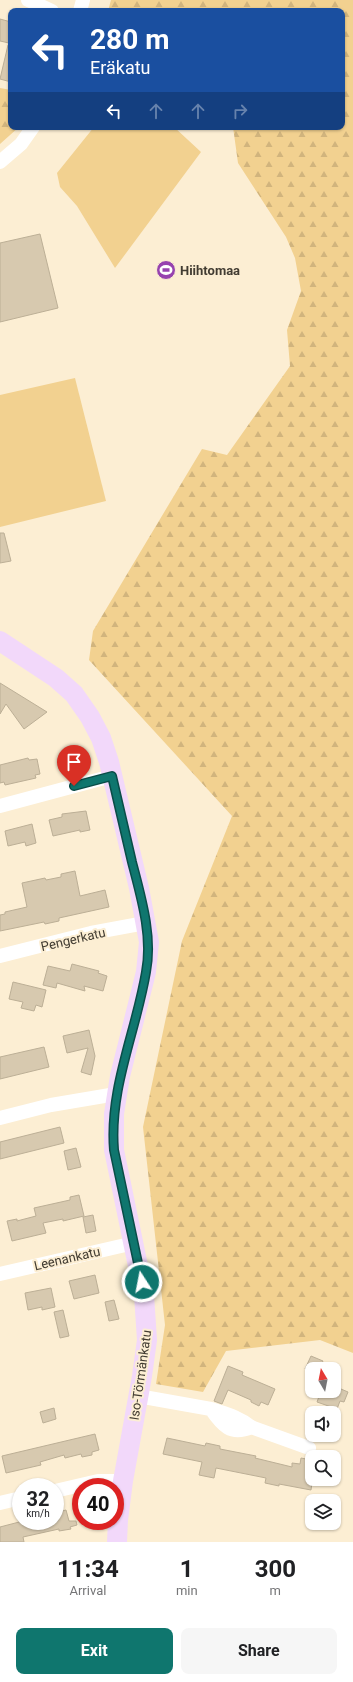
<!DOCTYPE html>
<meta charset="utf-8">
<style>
:root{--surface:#fff;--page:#f6f6f6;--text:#202124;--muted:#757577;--accent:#0f766e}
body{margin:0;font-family:Roboto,sans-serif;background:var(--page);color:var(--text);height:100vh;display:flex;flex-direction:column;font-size:15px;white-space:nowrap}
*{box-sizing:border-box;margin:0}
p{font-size:13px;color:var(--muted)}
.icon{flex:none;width:22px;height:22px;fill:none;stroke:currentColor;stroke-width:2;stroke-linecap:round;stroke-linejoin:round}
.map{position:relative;height:1542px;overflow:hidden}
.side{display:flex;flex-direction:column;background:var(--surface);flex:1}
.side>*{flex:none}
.guide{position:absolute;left:8px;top:8px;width:337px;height:122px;border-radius:8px;box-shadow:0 1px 3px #0004;background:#1a4fa0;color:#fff;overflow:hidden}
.needle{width:26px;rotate:350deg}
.controls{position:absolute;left:305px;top:1362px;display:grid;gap:8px}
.controls a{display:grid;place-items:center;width:36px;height:36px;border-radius:8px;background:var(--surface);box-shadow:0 1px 3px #0004;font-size:20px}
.speed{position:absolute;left:12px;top:1478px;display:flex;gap:8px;font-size:20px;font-weight:700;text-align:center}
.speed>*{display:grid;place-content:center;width:52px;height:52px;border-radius:50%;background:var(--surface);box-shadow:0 1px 3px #0004;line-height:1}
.speed small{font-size:10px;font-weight:400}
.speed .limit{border:6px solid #d22;background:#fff;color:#111}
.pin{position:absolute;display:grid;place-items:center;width:34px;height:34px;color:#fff;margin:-41px -17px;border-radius:50% 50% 50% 0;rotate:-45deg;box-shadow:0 0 4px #0007}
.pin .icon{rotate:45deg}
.me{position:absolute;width:44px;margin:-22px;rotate:349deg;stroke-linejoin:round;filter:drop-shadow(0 0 3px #0008)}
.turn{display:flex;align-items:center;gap:14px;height:84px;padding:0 16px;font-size:18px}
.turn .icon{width:52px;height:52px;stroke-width:2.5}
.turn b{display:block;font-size:28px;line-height:34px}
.lanes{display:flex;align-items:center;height:38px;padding:0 16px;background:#0003;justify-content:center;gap:20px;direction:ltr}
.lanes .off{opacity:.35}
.eta{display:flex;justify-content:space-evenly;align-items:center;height:68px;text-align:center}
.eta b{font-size:24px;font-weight:700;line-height:28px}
.action{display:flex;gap:8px;margin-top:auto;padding:8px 16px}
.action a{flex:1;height:46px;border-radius:8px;background:var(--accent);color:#fff;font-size:16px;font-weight:700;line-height:46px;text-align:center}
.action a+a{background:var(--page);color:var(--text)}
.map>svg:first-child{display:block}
</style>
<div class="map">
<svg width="353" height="1542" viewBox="0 0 353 1542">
<defs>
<pattern id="forest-firs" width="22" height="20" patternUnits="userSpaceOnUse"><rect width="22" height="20" fill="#f2d190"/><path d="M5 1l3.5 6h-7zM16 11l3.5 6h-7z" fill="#d1b47d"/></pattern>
</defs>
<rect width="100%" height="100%" fill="#fceed3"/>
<g fill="url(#forest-firs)">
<polygon points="111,0 353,0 353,1353 320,1340 226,1351 203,1392 156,1384 165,1325 143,1127 182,941 232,816 89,660 93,631 202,449 227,455 290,366 287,330 301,291 295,258 286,237 238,163 233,127 342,127 342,11 108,11"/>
<polygon points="0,88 11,90 11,127 19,127 0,144"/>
</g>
<g fill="#f2d190">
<polygon points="94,127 174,127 201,152 115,268 77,206 60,187 57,173"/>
<polygon points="75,378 106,501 0,527 0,395"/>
</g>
<g fill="#d7c9af" stroke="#bcaf96">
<polygon points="0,19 11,22 11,35 9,43 0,41"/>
<polygon points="8,45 11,46 11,82 0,79"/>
<polygon points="40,234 58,308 0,322 0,243"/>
<polygon points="0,533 4,533 11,561 0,563"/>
<polygon points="0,683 47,712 24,729 6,704 0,714"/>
<polygon points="28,758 29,760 37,759 40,774 35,775 36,778 5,785 4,782 0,783 0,765"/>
<polygon points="86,811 90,830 80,832 80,830 53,836 49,820 62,817 62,814"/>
<polygon points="32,824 36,843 26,846 25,842 8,846 5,831"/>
<polygon points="75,871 80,896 105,890 109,907 59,918 59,921 45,924 44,922 0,931 0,915 5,914 5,912 27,907 22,883 45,878 46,880 61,877 61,874"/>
<polygon points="72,964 99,971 98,973 107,976 103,991 84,986 85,991 57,983 56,988 43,985 48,966 70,971"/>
<polygon points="13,982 46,990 42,1007 36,1005 34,1011 21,1008 23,1002 9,999"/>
<polygon points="89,1030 95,1056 91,1075 81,1072 88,1048 67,1053 63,1036"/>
<polygon points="44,1047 49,1067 0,1079 0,1057"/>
<polygon points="60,1127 64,1143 0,1159 0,1142"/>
<polygon points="76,1148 81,1167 68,1170 64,1151"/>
<polygon points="79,1195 84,1216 63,1221 63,1219 43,1223 46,1233 12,1241 7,1221 17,1219 17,1221 36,1216 34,1208 70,1200 70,1197"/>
<polygon points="93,1215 96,1231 86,1233 83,1217"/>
<polygon points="95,1275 99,1293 74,1299 69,1281"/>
<polygon points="51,1288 55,1307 42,1310 42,1307 28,1310 25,1293"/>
<polygon points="114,1300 119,1319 109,1321 105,1302"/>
<polygon points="63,1310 69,1336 60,1338 54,1312"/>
<polygon points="311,1356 323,1361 319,1369 305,1369"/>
<polygon points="228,1366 243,1372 242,1375 275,1389 268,1405 261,1402 259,1406 251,1402 251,1400 228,1390 222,1404 214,1401"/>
<polygon points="334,1386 348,1392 344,1402 340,1401 337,1409 317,1402 321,1391 334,1391"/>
<polygon points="54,1408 56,1419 43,1423 40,1412"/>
<polygon points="95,1434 99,1450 92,1452 92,1455 82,1457 81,1454 65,1458 64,1455 40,1462 41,1465 6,1473 2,1456"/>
<polygon points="167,1438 205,1446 206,1443 220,1446 220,1449 256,1456 255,1458 292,1467 292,1463 300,1464 301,1458 311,1460 310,1468 312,1468 312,1483 311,1490 279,1484 279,1486 265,1483 266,1478 216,1468 214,1478 199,1475 202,1462 163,1454"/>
<polygon points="66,1510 69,1521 76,1521 77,1525 70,1527 71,1529 59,1531 59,1529 23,1537 24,1542 0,1542 0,1527 23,1521 55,1521 55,1513"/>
</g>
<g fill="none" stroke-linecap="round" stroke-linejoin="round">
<g stroke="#fff" stroke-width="14">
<polyline points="28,0 52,11"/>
<polyline points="80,11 83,0"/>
<polyline points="0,162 21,144 33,127"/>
<polyline points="0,806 112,776"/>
<polyline points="0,956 91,933 145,923"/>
<polyline points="0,1118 51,1105 116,1094"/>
<polyline points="0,1274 134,1243"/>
<path d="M138 1396 211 1409C222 1425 231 1436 251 1427 239 1417 226 1414 211 1409"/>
<polyline points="251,1427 309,1448"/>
<polyline points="55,1491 98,1481 123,1481"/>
<polyline points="0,1503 21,1498"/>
</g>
<polyline stroke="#f2d8fa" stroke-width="20" points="0,641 56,678 74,694 90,717 101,738 109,762 139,888 149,942 146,972 120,1076 114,1114 114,1150 144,1295 147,1340 142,1376 123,1481 118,1520 117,1542"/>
</g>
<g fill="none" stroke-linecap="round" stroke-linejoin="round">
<g stroke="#0a4d48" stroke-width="10">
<path id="route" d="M74 786 112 776C119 805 125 833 132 862 141 897 153 936 146 972 136 1032 109 1088 114 1150L142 1282"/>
</g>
<use href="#route" stroke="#0f766e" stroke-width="7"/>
</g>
<defs>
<g id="stadium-disc" transform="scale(1)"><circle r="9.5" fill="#9742af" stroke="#fceed3"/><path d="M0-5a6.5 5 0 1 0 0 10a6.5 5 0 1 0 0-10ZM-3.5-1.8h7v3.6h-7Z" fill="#fff"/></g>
</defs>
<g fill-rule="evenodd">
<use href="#stadium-disc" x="166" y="270"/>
</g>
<g text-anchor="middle" stroke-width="4" stroke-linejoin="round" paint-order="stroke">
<g font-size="13" font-weight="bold" fill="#423c32" stroke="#fceed3" text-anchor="start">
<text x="180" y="275">Hiihtomaa</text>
</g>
<g font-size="13" fill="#423c32" stroke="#fceed3">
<text transform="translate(73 939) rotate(-13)" y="5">Pengerkatu</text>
<text transform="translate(67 1258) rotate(-13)" y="5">Leenankatu</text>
<text transform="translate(140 1375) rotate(-82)" y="5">Iso-Törmänkatu</text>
</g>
</g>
</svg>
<div class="controls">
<a><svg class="needle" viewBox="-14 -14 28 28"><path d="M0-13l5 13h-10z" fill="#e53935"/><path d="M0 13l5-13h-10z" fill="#757577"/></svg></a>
<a><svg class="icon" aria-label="sound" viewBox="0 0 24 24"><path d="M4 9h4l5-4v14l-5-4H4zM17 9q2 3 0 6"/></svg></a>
<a><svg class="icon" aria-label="search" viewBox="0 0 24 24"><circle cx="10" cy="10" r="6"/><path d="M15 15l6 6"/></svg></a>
<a><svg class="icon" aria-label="layers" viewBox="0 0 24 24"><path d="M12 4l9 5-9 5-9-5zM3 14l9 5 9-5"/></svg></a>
</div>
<div class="speed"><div>32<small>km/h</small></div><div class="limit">40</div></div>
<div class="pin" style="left:74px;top:786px;background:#d93025"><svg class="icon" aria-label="arrive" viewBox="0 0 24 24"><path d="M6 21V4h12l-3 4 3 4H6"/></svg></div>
<svg class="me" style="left:142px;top:1282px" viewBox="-20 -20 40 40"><circle r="17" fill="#0f766e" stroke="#fff" stroke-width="3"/><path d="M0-11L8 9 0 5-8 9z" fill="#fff"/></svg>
<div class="guide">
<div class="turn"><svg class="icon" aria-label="left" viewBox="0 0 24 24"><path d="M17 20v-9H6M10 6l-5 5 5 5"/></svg><div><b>280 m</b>Eräkatu</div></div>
<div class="lanes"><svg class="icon" aria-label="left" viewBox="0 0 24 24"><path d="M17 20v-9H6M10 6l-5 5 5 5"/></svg><svg class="icon off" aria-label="ahead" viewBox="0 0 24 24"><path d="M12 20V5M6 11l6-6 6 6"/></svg><svg class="icon off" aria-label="ahead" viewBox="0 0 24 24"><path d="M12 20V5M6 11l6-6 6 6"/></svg><svg class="icon off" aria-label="right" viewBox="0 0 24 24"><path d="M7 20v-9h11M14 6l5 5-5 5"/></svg></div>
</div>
</div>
<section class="side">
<div class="eta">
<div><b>11:34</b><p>Arrival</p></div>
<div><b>1</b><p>min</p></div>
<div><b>300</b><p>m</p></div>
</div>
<div class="action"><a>Exit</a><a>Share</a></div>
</section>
